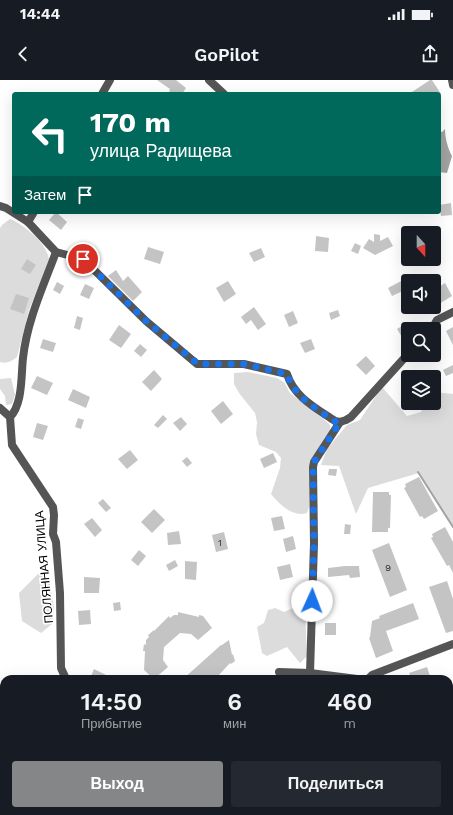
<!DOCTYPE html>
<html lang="ru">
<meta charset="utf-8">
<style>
:root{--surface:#171b24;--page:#242831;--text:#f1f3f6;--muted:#9ea1a6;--accent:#858687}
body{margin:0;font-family:"Work Sans",sans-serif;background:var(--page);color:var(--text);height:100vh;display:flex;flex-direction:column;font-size:15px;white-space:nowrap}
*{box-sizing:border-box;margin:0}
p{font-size:13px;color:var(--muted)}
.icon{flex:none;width:22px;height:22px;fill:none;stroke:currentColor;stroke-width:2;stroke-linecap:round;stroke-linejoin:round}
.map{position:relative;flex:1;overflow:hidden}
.sheet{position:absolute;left:0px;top:595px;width:453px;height:140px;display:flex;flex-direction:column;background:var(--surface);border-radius:12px 12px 0 0;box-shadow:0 4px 16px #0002}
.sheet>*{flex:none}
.guide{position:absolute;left:12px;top:12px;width:429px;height:122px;border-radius:4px;box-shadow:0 4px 16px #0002;background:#00695c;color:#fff;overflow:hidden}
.needle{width:26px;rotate:159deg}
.tools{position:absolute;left:401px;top:146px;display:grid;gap:8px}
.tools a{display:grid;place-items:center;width:40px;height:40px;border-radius:4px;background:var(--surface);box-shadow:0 4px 16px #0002;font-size:20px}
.pin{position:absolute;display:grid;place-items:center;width:34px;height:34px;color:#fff;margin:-17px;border:2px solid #fff;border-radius:50%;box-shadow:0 1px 4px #0007}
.me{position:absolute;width:44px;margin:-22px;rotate:2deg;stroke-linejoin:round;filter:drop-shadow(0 0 3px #0008)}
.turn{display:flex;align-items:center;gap:14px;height:84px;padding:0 12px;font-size:18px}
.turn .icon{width:52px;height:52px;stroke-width:2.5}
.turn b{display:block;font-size:28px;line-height:34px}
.then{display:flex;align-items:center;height:38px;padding:0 12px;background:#0003;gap:8px;font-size:15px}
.eta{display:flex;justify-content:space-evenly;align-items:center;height:68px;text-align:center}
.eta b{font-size:24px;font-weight:600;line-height:28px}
.cta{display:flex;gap:8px;margin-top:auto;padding:8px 12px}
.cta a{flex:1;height:46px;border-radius:4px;background:var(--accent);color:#fff;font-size:16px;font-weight:600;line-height:46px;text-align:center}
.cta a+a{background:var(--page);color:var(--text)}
.status{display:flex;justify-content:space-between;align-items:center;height:28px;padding:0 20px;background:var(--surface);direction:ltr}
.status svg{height:11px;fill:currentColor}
header{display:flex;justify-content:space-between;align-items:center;height:52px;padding:0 12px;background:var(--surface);font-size:18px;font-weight:600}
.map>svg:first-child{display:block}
</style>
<div class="status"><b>14:44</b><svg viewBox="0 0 49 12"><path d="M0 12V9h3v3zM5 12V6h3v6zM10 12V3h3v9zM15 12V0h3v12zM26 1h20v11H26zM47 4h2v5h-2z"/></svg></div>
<header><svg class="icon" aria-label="back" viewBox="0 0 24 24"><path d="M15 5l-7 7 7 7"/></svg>GoPilot<svg class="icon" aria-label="share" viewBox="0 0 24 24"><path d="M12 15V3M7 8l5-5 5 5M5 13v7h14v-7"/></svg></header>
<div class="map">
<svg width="453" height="735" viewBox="0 0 453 735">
<rect width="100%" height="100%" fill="#fff"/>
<g fill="#dcdcdc">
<path d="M10 139C25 146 46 162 49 179L29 230 17 277C12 281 7 284 0 282V148L2 145Z"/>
<path d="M248 292 277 298 284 302 290 313 326 341 330 345V352L325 357 309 387V427L307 433C293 438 279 424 271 414L280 388 281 378 276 372 259 365 256 354 257 342 255 333 239 313 234 304V293Z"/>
<polygon points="11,298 15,315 12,324 6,325 5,316 0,309 0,299"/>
<polygon points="382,307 407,336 421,332 425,323 434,323 434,312 453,314 453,447 419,393 368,408 356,434 339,386 321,385 327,369 347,345 360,340"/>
<polygon points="41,491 49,499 54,528 52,544 41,553 22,541 19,513"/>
<polygon points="298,526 305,531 307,576 300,583 287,567 267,576 262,573 257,547 264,543 268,530 275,528 284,532"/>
<polygon points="453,636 453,735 357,735 362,731 449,731 449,637"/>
</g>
<path fill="#a3a3a3" d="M445 49C445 58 448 69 452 76L447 93 439 92V51L442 52Z"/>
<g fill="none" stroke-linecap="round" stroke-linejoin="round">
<polyline stroke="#a3a3a3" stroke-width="2" points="418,392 453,447"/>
</g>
<g fill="#c4c4c4">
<polygon points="157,0 176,0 186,8 182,14 173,14 169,11 170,9"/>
<polygon points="430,0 432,0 441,14 409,14"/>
<polygon points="451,123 452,135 441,136 439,125"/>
<polygon points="56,132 67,142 61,150 49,140"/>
<polygon points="374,154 380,155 380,161 388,157 393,166 375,175 363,168 369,159 374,162"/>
<polygon points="316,156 329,158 328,172 315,171"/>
<polygon points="355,163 361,166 358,174 351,171"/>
<polygon points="148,167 164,172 160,184 144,179"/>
<polygon points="261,168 265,177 254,182 249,173"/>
<polygon points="27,179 36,185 30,194 21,189"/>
<polygon points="116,190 123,201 128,196 142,212 133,221 108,196"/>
<polygon points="403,200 407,209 392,216 388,208"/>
<polygon points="228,201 236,214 224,222 216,208"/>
<polygon points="57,202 64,206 60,214 53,210"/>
<polygon points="445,203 452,216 434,227 434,210"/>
<polygon points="85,204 94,208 89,219 80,215"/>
<polygon points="16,214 29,218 24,234 10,229"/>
<polygon points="254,227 266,244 258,250 251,240 246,244 241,237"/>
<polygon points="338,230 340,236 331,240 329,233"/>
<polygon points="293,231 298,243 289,247 284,235"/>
<polygon points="77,236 83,238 80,250 74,248"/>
<polygon points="409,242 413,249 408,249 408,267 397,249"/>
<polygon points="119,245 131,254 121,268 109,260"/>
<polygon points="453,247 453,265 446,251"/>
<polygon points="43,259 56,263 53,272 40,268"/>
<polygon points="311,259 315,269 305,273 300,263"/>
<polygon points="140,264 147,270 141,277 134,271"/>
<polygon points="366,276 375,286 366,295 356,285"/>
<polygon points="453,285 453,293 446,296 443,290"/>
<polygon points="154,290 162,299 151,311 142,302"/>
<polygon points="37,296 53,303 47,315 31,308"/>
<polygon points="73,309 90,317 86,328 68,320"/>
<polygon points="223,321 233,334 221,344 211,331"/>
<polygon points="163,335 167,339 158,348 154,345"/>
<polygon points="181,337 187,344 180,351 173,343"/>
<polygon points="78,338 84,340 81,349 75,347"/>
<polygon points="37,343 48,346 43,360 33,357"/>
<polygon points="130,370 138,380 127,389 118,379"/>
<polygon points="273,373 277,382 264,388 260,379"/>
<polygon points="187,377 192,383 187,387 182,381"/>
<polygon points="329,389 337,389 336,396 328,395"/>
<polygon points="419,397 438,431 424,439 422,436 420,437 404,408 406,407 405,404"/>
<polygon points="373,412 389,412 389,415 391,415 390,448 388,448 388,452 372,452"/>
<polygon points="103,419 111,428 106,432 98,423"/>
<polygon points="154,429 165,440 152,453 141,442"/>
<polygon points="282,436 285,449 274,451 271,438"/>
<polygon points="92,438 102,450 95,457 84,444"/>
<polygon points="345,444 351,445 350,454 344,454"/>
<polygon points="445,447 453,462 453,493 449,485 447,486 431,458 433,457 432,454"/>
<polygon points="179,451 181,464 168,465 167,453"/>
<polygon points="224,452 228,469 216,472 212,455"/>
<polygon points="293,456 296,469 286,472 283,459"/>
<polygon points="389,463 407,510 390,517 372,470"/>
<polygon points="139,470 146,476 138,486 131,480"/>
<polygon points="175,480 178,486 169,491 166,485"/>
<polygon points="185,481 197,482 196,500 185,499"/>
<polygon points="290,484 293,497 280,500 277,487"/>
<polygon points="345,486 359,486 360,497 350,498 349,495 328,497 328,488"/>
<polygon points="84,497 100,498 99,513 84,513"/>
<polygon points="447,501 453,519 453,551 446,553 429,507"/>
<polygon points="120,522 121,530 114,531 113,523"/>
<polygon points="413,523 419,539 386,551 393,571 376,578 369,558 370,557 372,541 380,538 379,536"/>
<polygon points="90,530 91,544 79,545 78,531"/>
<polygon points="178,532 199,537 199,535 203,536 212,548 198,560 191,554 180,553 164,567 163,580 168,587 154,599 144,590 145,571 143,571 144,564 146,565 146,560 149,557 148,555 154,550 154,551 169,536 170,538 174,535 178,535"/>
<rect x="325" y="543" width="11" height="12"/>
<polygon points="229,560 232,575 233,574 235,581 231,584 230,583 218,596 217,595 212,599 183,599 221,565 222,565"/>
<polygon points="427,587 431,599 412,599 409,593"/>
<polygon points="94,589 114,599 90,599"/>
</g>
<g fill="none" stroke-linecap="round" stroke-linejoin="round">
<g stroke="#555" stroke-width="8">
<polyline points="209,0 224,14"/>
<polyline points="452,0 453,5"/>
<polyline points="102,14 110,0"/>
<path d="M0 126 6 128 28 142 56 172 83 179 146 241 197 284H244L287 294C294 317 316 328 335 341L340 342"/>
<polyline points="28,142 34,132"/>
<polyline points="432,249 437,240 453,232"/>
<path d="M0 328 10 337C23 324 21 295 23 278 27 241 43 207 56 172"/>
<polyline points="10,337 12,365 53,427 54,435 53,454 56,462 60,513 61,588 66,599"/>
<polyline points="279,592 310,593 357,599"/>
<polyline points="310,593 314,463 313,387 314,382 340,342 346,340 351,337 408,274"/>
<polyline points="368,599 372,595 453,564"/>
<polyline points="0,698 4,696"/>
</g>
</g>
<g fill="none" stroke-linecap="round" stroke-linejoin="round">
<path stroke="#1a73e8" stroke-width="7" stroke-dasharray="0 12.6" d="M83 179 146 241 198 284H244L287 294C294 317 316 328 334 341L340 342 314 382 313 388 314 463 312 521"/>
</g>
<g text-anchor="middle" stroke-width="3.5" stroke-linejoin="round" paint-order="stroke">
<g font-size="10" fill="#313131">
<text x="220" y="466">1</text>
<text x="388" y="491">9</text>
</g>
<g font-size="12" fill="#000" stroke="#fff">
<text transform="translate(44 487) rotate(-95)" y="4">ПОЛЯННАЯ УЛИЦА</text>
</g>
</g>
</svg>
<div class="tools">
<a><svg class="needle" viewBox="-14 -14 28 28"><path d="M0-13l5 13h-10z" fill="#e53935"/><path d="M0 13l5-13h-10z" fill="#9ea1a6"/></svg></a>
<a><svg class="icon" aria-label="sound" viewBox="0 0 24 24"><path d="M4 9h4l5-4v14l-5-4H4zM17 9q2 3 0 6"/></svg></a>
<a><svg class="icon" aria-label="search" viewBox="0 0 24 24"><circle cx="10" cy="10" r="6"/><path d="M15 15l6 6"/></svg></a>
<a><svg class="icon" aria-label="layers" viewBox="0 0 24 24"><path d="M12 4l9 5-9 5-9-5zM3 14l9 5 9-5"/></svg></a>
</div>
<div class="pin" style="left:83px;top:179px;background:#d93025"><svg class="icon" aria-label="arrive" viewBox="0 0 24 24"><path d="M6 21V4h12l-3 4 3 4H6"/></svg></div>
<svg class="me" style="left:312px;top:521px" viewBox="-20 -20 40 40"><circle r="19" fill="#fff"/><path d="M0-13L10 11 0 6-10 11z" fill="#1a73e8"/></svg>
<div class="guide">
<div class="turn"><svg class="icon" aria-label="left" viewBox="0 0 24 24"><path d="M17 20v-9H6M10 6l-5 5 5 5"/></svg><div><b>170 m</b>улица Радищева</div></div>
<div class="then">Затем<svg class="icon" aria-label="arrive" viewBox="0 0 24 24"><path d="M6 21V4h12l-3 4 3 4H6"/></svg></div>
</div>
<section class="sheet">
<div class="eta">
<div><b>14:50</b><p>Прибытие</p></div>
<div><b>6</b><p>мин</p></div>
<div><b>460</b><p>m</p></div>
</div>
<div class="cta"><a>Выход</a><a>Поделиться</a></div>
</section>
</div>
